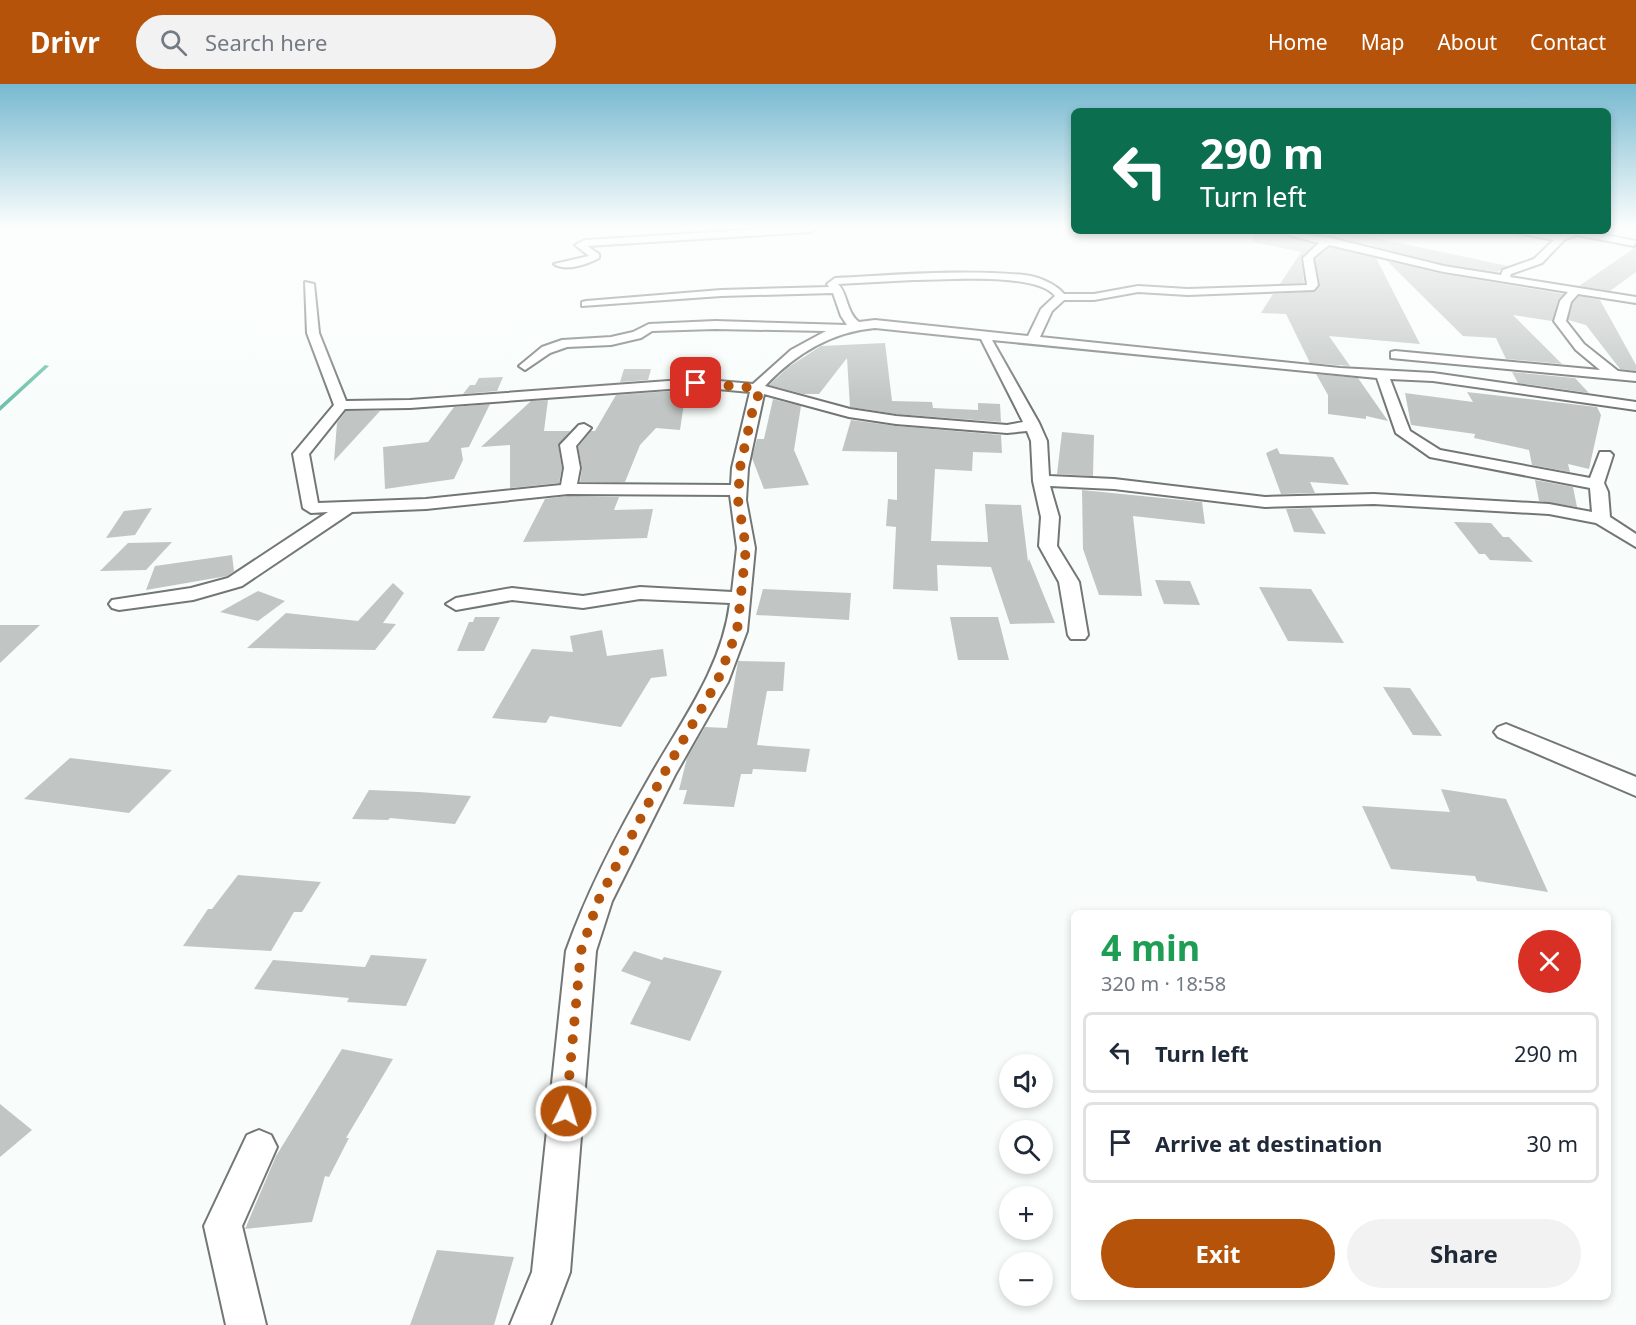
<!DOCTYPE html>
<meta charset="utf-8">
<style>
:root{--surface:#fff;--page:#f2f2f3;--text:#1f2937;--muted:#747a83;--line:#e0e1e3;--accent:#b45309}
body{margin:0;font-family:"Noto Sans",sans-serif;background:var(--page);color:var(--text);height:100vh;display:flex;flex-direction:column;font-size:22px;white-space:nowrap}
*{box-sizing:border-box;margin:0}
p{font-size:20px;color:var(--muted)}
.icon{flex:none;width:33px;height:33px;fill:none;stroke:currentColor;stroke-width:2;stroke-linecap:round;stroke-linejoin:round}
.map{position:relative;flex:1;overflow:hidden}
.side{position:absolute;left:1071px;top:826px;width:540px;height:390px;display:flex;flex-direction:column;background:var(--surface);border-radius:9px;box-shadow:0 3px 9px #0003}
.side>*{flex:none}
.banner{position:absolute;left:1071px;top:24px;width:540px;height:126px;border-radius:9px;box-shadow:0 3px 9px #0003;background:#0b6e4f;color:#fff;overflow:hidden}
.tools{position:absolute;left:999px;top:970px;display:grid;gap:12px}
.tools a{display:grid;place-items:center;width:54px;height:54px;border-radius:50%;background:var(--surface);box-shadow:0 3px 9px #0003;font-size:30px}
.pin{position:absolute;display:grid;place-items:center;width:51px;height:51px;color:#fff;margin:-26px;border-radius:12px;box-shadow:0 3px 9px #0006}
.me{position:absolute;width:66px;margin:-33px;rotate:5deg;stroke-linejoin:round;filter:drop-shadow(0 0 4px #0008)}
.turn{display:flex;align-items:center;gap:21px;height:126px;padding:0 30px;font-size:27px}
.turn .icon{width:78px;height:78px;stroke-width:2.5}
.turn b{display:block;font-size:42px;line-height:51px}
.round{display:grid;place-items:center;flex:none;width:63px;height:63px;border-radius:32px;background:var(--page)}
.head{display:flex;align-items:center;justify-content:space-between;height:102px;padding:0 30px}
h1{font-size:36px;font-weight:700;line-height:45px;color:#1e9e55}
.action{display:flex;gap:12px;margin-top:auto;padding:12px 30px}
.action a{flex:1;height:69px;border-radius:36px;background:var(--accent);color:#fff;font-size:24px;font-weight:700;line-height:69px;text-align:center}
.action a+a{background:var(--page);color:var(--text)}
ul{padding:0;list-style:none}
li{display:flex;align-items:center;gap:18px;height:81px;margin:0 12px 9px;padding:0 18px;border:3px solid var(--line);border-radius:9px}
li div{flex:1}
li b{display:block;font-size:22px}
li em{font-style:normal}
header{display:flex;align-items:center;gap:36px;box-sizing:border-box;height:84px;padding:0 30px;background:var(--accent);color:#fff}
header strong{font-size:28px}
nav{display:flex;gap:33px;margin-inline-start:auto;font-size:21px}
.search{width:420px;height:54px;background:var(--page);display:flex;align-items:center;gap:15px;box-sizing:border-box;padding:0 21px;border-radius:33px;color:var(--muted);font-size:22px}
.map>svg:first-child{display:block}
</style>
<header>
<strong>Drivr</strong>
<div class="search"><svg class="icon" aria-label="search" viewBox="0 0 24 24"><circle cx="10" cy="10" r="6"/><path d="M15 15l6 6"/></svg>Search here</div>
<nav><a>Home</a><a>Map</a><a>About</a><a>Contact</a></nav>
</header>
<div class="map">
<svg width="1636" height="1241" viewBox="0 0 1636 1241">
<rect width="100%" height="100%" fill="#f8fdfb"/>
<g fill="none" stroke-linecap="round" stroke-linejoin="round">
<polygon fill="#6ec1ab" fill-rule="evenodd" points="45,281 49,282 0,327 0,322"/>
</g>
<g fill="#c1c6c4">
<polygon points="1254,147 1272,147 1315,160 1301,174 1304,199 1280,200 1301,168 1253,158"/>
<polygon points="1292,147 1343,147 1508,182 1497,188 1444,180 1372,162 1368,158 1370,161 1332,152"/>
<polygon points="1330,163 1376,174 1420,260 1329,252 1350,282 1310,279 1286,230 1261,229 1273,210 1316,207 1320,201 1315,175"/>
<polygon points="1636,163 1636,188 1610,207 1579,202"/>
<polygon points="1387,177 1443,190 1564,210 1558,216 1552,237 1513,231 1562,280 1506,275 1496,254 1463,252"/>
<polygon points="1579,212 1600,216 1636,281 1636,287 1620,285 1586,241 1568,236 1573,219"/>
<polygon points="885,259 892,317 932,318 933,324 978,326 978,319 1000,320 1001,338 896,330 850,323 847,274 819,310 803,310 769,301 790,282 821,262"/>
<polygon points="624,285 651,285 648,296 620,298"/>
<polygon points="1512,288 1575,294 1589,309 1518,299"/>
<polygon points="1316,290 1358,294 1388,337 1366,332 1366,335 1328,330 1328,311"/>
<polygon points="503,293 497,307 463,310 470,301 475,301 479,294"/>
<polygon points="686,306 680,346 656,344 640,361 625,398 580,398 582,384 578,363 591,347 595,347 616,311"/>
<polygon points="1467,308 1597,323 1601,331 1589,385 1568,380 1570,388 1532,381 1529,366 1474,354 1475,350 1411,341 1405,309 1473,318"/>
<polygon points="773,315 801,322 794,366 809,401 764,405 752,374 757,355 764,355"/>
<polygon points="548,316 544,347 570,347 558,361 562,384 559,399 510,404 510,361 481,363 531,317"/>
<polygon points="490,320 469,363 461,364 463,376 454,395 385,405 383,363 428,358 454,323"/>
<polygon points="346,327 380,327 334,377 337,339"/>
<polygon points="851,336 896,342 1001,351 1002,369 973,368 972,387 935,385 931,457 988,458 985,420 1021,421 1028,478 1029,475 1055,539 1010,540 991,483 937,481 938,507 893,505 896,443 886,442 888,415 897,416 897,368 842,367"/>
<polygon points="1062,348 1094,351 1093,392 1057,390"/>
<polygon points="1277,364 1280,370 1333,373 1349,401 1310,398 1315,409 1281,410 1266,369"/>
<polygon points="1535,396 1573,403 1577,423 1539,417"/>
<polygon points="1082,406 1202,418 1205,440 1133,432 1142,512 1099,511 1083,465"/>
<polygon points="568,412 619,413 614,426 653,425 647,454 523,458 545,415"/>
<polygon points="152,424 135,451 106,454 124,427"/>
<polygon points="1311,424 1326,450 1294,448 1286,425"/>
<polygon points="1454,438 1491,439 1503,453 1509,453 1533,478 1490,476 1485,470 1479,470"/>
<polygon points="172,458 146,486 100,487 128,459"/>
<polygon points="232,471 234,487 227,492 146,506 155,482"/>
<polygon points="1155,496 1190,497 1200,521 1164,520"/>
<polygon points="393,499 404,509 383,539 396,540 375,566 247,564 286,529 358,537"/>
<polygon points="1259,503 1311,505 1344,559 1288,557"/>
<polygon points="763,505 851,509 849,536 756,531"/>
<polygon points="258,507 285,517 258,537 220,528"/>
<polygon points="475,533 500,533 484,567 457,567 469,538 473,538"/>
<polygon points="950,533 998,533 1009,576 958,576"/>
<polygon points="0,541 40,541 0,579"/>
<polygon points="602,546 607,572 663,565 667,592 651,594 621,643 550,632 546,639 492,634 532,565 573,568 570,552"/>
<polygon points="738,577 785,578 783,607 767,607 757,661 810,665 806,688 753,685 752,690 741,690 734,723 683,720 687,706 679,706 687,674 705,643 727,644"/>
<polygon points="1383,603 1410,604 1442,652 1413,651"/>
<polygon points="70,674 172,686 129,729 24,715"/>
<polygon points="1441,705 1506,715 1548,808 1477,797 1475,792 1391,785 1362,722 1450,728"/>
<polygon points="369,706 419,708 471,712 455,740 390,734 388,736 352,735"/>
<polygon points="238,791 321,798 302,828 294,828 271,867 183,862 208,825 212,825"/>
<polygon points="634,867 662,876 664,873 722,887 690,957 630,940 651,898 621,887"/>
<polygon points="371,871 427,875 406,922 347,918 349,914 254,905 273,876 365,883"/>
<polygon points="342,965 393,975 346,1054 349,1054 329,1093 325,1092 312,1138 245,1145 276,1072"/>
<polygon points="0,1020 32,1046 0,1073"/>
<polygon points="437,1166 514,1173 494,1241 410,1241"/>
</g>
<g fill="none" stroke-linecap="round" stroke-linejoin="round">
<g stroke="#727775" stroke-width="4">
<g id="minor">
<path d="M764 145H815L811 148 587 162 599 170V174C588 180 566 188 554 180L589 172 575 161 585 156Z"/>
<path d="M1274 147 1331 154 1444 182 1501 191 1503 186 1534 175 1554 156 1508 147 1560 151 1570 147H1585L1636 157 1634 162 1577 151 1564 156 1542 179 1511 190 1510 193 1636 213V219L1578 210 1571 218 1566 237 1584 260 1618 287 1636 289V297L1391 274V268L1395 267 1600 286 1576 266 1554 237 1560 217 1568 208 1444 188 1329 161 1313 174 1318 201 1314 206 1188 211 1138 208 1094 216H1064L1052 227 1040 253 1340 284 1433 289 1636 318V326L1433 297 1390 295 1410 347 1440 366 1590 394 1600 368H1610L1613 371 1604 399 1608 408 1610 433 1636 450V463L1596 439 1549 430 1374 420 1265 423 1114 405 1050 402 1059 433 1057 462 1079 498 1088 551 1085 555H1071L1068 551 1059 498 1039 462 1041 433 1033 397 1031 357 1027 347 1007 349 896 340 849 333 764 310 748 384 746 416 755 464 747 547 728 598 675 691 612 817 596 867 570 1188 550 1241H510L532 1188 566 867C588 805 619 746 652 689 683 635 722 583 730 519L640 515 583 524 512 516 456 526 446 520 456 514 512 504 583 512 640 503 732 508 737 464 730 411 568 410 426 425 352 428 242 502 193 516 119 526 112 524 109 520 112 516 191 504 228 494 328 428 311 429 303 424 293 370 334 321 307 249 305 198 314 200 319 249 346 317 410 316 696 295 753 300 791 266 826 247 715 245 652 247 641 254 611 261 567 263 550 269 525 286 519 282 542 263 562 256 611 253 633 248 649 240 715 237 847 241 841 232 833 209 721 212 582 222V218L586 217 721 206 829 203 827 200 835 194C897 191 962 185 1024 191 1037 192 1056 200 1064 210H1094L1138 202 1188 205 1307 201 1303 174 1319 159ZM913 196C944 196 1037 188 1055 212L1041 225 1028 252 875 236 859 238C846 228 848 210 838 200ZM875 244 981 255 1023 338 1007 341 896 332 850 325 765 302C795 270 831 248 875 244ZM992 256 1377 294 1396 349 1430 373 1590 404 1592 428 1549 420 1374 410 1265 413 1114 395 1049 392 1047 357 1039 339ZM696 303 750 308 732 384 731 401 577 400 580 384 576 362 591 344 584 340 579 341 560 361 564 384 561 401 426 415 318 419 309 370 345 325 410 324Z"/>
<polygon points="1506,640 1636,693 1636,712 1498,653 1494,648 1498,643"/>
<polygon points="259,1046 271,1051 277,1063 242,1142 266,1241 226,1241 204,1142 247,1051"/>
</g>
</g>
<use href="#minor" fill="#fff" fill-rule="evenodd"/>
</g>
<linearGradient id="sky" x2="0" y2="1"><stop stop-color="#77b9d0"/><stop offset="0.45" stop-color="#fcfefd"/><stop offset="1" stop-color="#fcfefd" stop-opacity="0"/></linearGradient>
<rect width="1636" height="319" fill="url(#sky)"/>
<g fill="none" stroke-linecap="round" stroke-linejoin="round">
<polyline stroke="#b45309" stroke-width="10" stroke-dasharray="0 18" points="566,1027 581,867 598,817 663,691 717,598 737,547 746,464 738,416 740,384 754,320 758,312 756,304 696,299"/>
</g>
</svg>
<div class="tools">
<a><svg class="icon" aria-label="sound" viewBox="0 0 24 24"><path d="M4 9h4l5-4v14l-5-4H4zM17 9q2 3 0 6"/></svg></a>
<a><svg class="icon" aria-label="search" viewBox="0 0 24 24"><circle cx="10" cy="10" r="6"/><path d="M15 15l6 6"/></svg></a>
<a>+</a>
<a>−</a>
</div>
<div class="pin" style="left:696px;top:299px;background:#d93025"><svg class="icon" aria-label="arrive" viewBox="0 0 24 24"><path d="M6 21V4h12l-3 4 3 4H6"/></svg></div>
<svg class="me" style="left:566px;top:1027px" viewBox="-20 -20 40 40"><circle r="17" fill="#b45309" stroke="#fff" stroke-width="3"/><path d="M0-11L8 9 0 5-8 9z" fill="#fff"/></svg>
<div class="banner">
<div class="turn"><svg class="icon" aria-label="left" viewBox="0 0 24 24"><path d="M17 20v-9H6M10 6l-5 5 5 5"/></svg><div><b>290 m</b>Turn left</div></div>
</div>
<section class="side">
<div class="head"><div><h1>4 min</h1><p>320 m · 18:58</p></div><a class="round" style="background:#d93025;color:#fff"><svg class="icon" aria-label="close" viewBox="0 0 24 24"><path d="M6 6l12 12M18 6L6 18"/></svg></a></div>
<ul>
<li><svg class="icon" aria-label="left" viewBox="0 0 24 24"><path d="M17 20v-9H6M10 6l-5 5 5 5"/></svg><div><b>Turn left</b></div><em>290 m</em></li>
<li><svg class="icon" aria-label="arrive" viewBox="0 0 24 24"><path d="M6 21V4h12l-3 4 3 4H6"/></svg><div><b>Arrive at destination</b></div><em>30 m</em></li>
</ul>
<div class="action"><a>Exit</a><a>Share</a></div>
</section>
</div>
